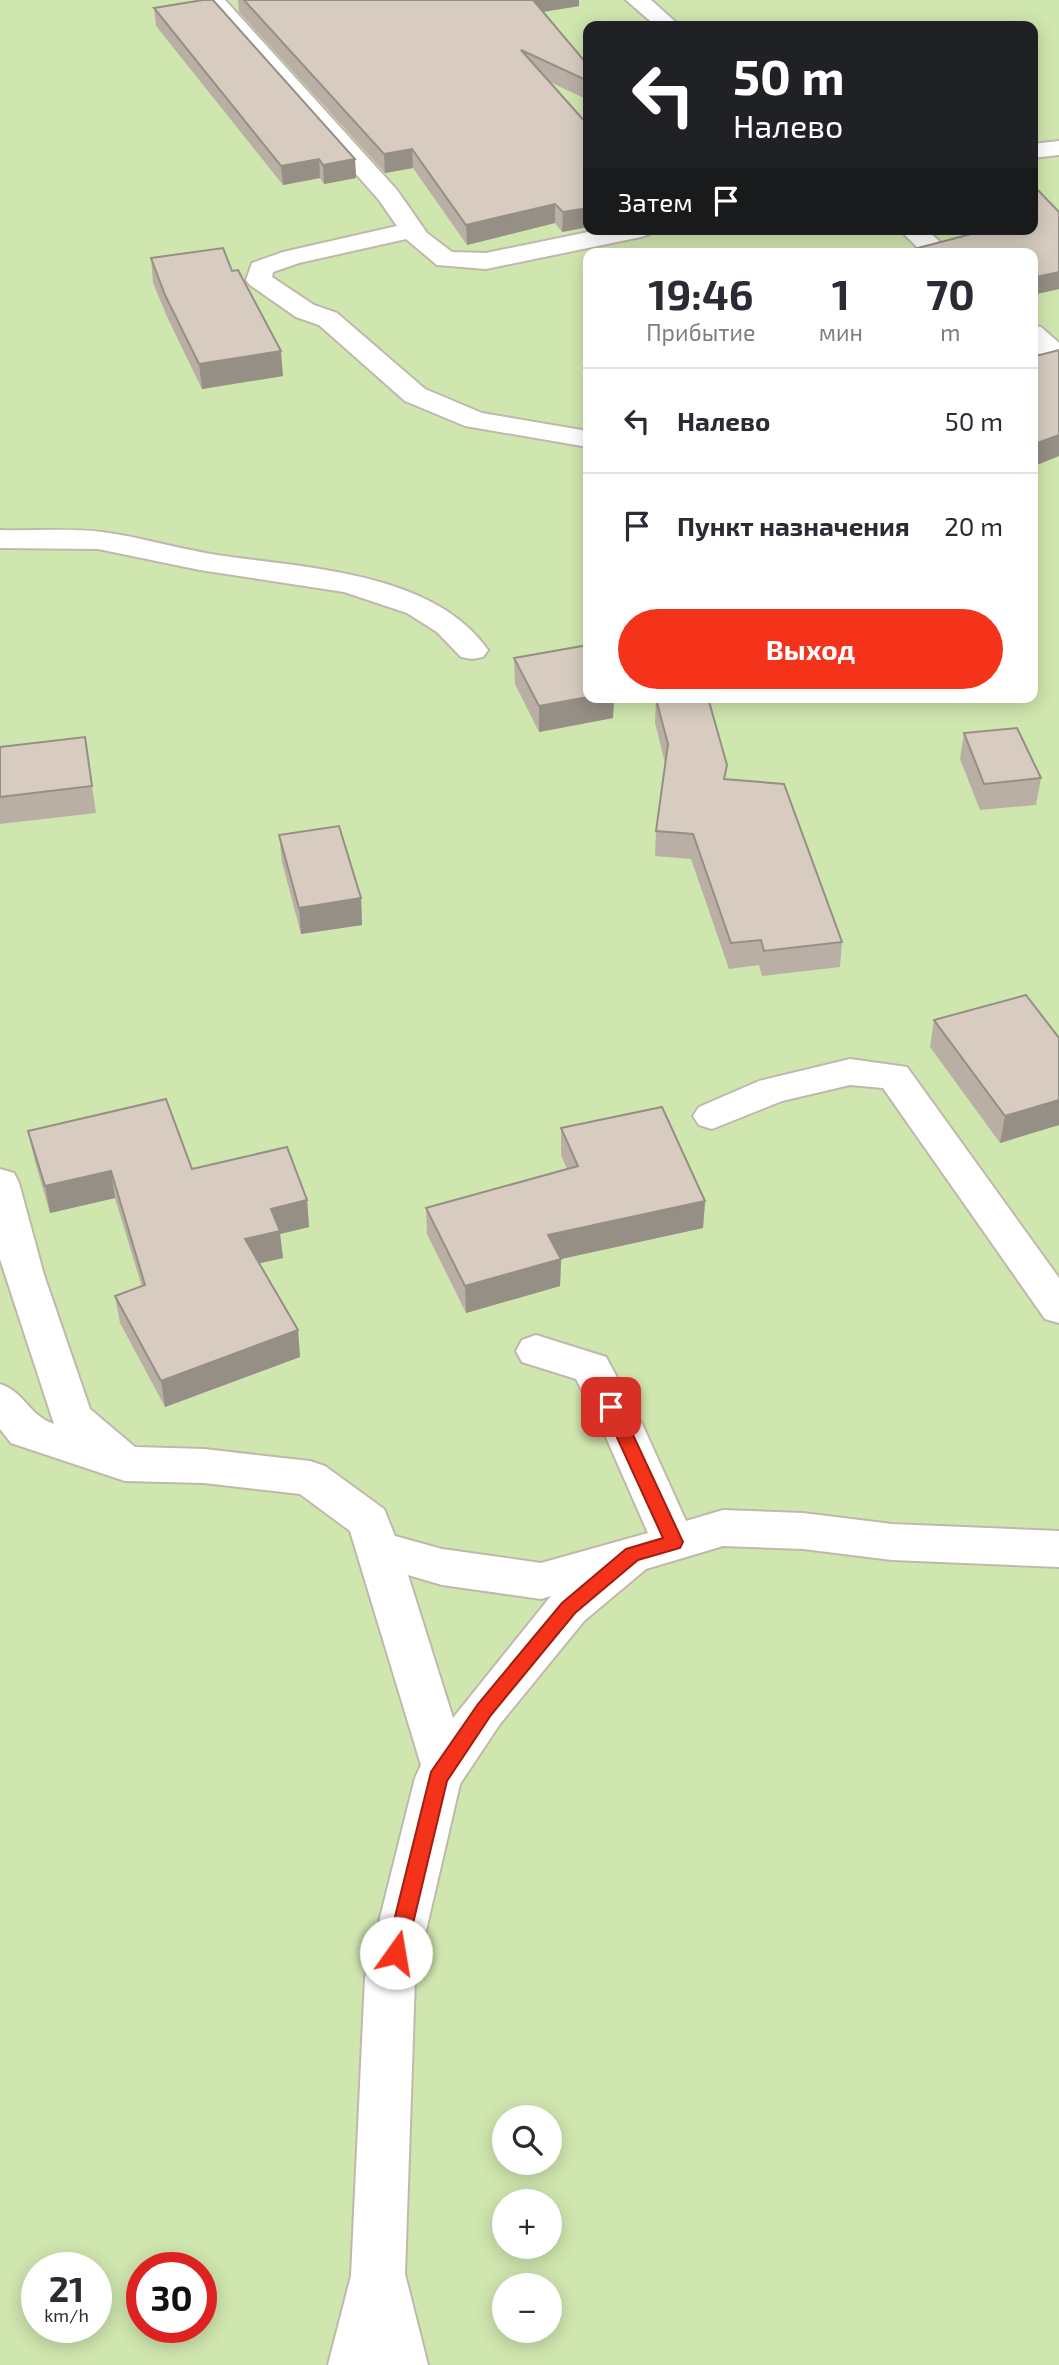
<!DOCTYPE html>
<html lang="ru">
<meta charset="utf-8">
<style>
:root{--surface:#fff;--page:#f7f7f7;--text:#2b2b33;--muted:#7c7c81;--line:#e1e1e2;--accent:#f5321a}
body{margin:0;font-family:"Exo 2",sans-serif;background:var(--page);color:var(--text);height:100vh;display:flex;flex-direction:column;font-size:26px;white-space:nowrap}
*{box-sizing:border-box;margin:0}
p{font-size:23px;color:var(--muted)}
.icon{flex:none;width:38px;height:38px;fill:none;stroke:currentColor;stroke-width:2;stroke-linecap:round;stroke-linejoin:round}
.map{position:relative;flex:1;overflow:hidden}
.details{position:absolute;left:583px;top:248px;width:455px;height:455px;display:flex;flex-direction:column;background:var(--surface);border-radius:14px;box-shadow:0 4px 18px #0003}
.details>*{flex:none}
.banner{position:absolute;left:583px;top:21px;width:455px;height:214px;border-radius:14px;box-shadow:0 4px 18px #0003;background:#202124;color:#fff;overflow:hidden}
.buttons{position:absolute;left:492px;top:2105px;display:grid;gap:14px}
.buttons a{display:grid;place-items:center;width:70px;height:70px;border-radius:50%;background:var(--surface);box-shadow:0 4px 18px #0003;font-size:35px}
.speed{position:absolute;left:21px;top:2252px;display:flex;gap:14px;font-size:35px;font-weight:700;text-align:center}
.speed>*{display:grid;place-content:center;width:91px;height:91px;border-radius:50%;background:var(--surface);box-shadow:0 4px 18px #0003;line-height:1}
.speed small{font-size:18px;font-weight:400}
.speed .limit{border:10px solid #d22;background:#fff;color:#111}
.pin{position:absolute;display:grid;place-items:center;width:60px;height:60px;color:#fff;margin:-30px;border-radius:14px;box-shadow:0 4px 10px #0006}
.me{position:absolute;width:77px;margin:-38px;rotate:13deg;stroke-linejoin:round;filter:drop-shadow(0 0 5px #0008)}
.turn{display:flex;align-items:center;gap:24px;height:147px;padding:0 35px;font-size:32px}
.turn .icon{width:91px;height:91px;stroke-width:2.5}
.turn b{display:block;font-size:49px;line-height:60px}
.then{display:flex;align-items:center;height:66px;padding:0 35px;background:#0003;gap:14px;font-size:26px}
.eta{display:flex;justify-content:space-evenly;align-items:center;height:119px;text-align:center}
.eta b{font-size:42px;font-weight:700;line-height:49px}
.action{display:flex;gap:14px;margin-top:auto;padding:14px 35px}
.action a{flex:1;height:80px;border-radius:42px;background:var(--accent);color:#fff;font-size:28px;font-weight:700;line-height:80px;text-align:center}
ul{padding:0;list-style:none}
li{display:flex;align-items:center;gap:21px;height:105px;padding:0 35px;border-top:2px solid var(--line)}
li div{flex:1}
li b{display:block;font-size:26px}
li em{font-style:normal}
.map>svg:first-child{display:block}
</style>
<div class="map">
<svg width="1059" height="2365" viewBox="0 0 1059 2365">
<rect width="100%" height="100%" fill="#f3eee6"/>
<path fill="#d0e6af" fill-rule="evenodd" d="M0 0H1059V2365H0ZM588 26H1032V229H588ZM588 254H1032V698H588ZM504 2118H550V2163H504ZM504 2202H550V2247H504ZM37 2268H96V2328H37ZM142 2268H201V2328H142ZM504 2286H550V2331H504Z"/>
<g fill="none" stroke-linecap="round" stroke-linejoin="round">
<g stroke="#c1b8ac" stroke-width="4">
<g id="minor">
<polygon points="202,0 225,0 397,190 427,233 452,252 486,253 603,229 653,229 650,234 641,237 486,269 437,265 406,239 299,263 273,272 272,277 314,305 337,313 425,389 482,413 588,431 588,447 465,426 405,401 319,325 296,317 250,285 246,280 252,263 283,252 397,226 379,200"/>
<polygon points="626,0 651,0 680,26 656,26"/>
<polygon points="1059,141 1059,155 1032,158 1032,144"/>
<polygon points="899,229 926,229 953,254 924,254"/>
<polygon points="1032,325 1041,327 1059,343 1059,365 1049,363 1032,348"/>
<path d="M0 530C34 531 68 528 102 532 141 537 178 549 217 555 303 568 433 571 488 650L483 657 472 659 461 657 437 632 407 613 344 592 200 570 98 549 0 548Z"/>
<polygon points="850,1059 907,1067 1059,1278 1059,1323 1045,1319 883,1088 850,1085 782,1101 712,1129 699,1125 693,1116 699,1107 759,1081"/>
<path d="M0 1169 14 1173 19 1183 44 1275 90 1409 135 1447 204 1449 310 1461 325 1466 384 1509 395 1536 442 1549 541 1563 648 1533 601 1426 576 1379 522 1362 516 1351 522 1340 536 1335 606 1357 643 1426 686 1521 723 1510 803 1513 892 1524 1059 1531V1567L892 1560 803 1549 723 1546 646 1569 584 1621 500 1724 460 1784 415 1978 405 2274 428 2365H328L351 2276 365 1978 415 1778 421 1765 350 1531 300 1494 204 1483 125 1481 11 1443 0 1429V1384C25 1392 29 1416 54 1424L0 1259ZM408 1575 442 1585 541 1599 551 1596 453 1718Z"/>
</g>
</g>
<use href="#minor" fill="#fff" fill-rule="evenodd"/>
</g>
<g fill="#b9afa4">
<polygon points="238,0 579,0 579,6 543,12 588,81 588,100 550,82 588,125 588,227 562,232 555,223 467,245 413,168 385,173 239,12"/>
<polygon points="154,8 355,159 356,178 324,184 320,178 283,185 156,26"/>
<polygon points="958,229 1032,229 1059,289 1032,295 1032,254 964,236"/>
<polygon points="151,258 232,271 283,376 202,389 168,319 153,283"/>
<polygon points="514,658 588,698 614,698 613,718 539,732 515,684"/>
<polygon points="656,699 726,779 842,942 840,967 762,976 759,965 729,969 691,859 655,856 656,831 665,763 655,723"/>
<polygon points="964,733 1041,778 1036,805 980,810 960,759"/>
<polygon points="85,737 96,813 0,824 0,747"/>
<polygon points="279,835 361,898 362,925 301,934 282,862"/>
<polygon points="934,1020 1059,1038 1059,1125 1000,1143 930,1047"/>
<polygon points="561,1128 705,1201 703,1228 561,1259 560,1286 466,1313 427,1234 426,1208 567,1169 561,1155"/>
<polygon points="28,1131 192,1169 307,1200 309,1227 280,1234 283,1258 259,1263 298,1330 300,1357 165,1407 120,1323 115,1296 142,1287 115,1198 50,1213 34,1158"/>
</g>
<g fill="#968f86">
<polygon points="530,0 579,0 579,6 530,14"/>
<polygon points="412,149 413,168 385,173 384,154"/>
<polygon points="319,159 320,178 283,185 281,166"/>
<polygon points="355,159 356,178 324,184 323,165"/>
<polygon points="555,204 555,223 467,245 466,225"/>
<polygon points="588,208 588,227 562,232 563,212"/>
<polygon points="1059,272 1059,289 1032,295 1032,278"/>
<polygon points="281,351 283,376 202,389 199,364"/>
<polygon points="1059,435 1059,456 1032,467 1032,445"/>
<polygon points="588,697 588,698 614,698 613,718 539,732 539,706"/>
<polygon points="361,898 362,925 301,934 299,908"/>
<polygon points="1059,1100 1059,1125 1000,1143 1005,1116"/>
<polygon points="111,1171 115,1198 50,1213 45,1186"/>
<polygon points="307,1200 309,1227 280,1234 283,1258 248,1266 245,1239 271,1209"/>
<polygon points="705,1201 703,1228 561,1259 560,1286 466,1313 465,1286 548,1235"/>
<polygon points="298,1330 300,1357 165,1407 161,1381"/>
</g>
<g fill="#d7ccbf" stroke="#968f86" stroke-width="2">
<polygon points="203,0 213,0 355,159 323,165 319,159 281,166 154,8"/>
<polygon points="244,0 533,0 588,65 588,81 521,50 588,125 588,208 563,212 555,204 466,225 412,149 384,154"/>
<polygon points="1032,184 1059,212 1059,272 1032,278 1032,254 895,254 979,232 976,229 1032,229"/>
<polygon points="223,248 232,271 238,270 281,351 199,364 165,295 151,258"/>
<polygon points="1059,350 1059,435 1032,445 1032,357"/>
<polygon points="588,645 588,697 539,706 514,658"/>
<polygon points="708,698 727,765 724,779 784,784 842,942 764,951 761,940 731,943 693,834 656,831 668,744 656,699"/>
<polygon points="1017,728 1041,778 984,784 964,733"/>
<polygon points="85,737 92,786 0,797 0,747"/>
<polygon points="339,826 361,898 299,908 279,835"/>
<polygon points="1026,995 1059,1038 1059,1100 1005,1116 934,1020"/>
<polygon points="166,1099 192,1169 287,1147 307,1200 271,1209 280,1231 245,1239 298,1330 161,1381 115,1296 145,1285 111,1171 45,1186 28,1131"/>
<polygon points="662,1107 705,1201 548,1235 561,1259 465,1286 426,1208 578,1166 561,1128"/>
</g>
<polygon fill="#f5321a" stroke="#9f2011" stroke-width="2" points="611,1400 617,1402 620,1407 683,1542 680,1548 638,1560 575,1613 491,1715 447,1781 406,1953 403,1959 396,1962 389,1959 386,1953 431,1772 478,1704 562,1603 626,1549 663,1538 603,1407 605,1402"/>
</svg>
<div class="buttons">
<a><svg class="icon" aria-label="search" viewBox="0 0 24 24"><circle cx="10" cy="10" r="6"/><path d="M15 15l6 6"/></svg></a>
<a>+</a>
<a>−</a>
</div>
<div class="speed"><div>21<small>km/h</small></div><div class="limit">30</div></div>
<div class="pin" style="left:611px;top:1407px;background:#d93025"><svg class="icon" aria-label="arrive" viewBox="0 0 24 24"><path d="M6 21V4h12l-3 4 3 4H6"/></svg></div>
<svg class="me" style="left:396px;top:1953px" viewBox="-20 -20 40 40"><circle r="19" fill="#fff"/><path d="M0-13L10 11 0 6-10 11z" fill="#f5321a"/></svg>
<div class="banner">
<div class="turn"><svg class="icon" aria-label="left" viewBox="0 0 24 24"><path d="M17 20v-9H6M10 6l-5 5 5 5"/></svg><div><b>50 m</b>Налево</div></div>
<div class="then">Затем<svg class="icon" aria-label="arrive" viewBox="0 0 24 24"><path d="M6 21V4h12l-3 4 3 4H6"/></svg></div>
</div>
<section class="details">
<div class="eta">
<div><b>19:46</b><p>Прибытие</p></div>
<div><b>1</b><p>мин</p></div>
<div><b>70</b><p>m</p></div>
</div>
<ul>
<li><svg class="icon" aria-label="left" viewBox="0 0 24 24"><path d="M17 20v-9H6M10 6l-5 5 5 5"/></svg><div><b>Налево</b></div><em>50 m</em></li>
<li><svg class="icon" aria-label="arrive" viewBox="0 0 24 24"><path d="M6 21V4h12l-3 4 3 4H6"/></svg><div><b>Пункт назначения</b></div><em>20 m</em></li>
</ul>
<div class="action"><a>Выход</a></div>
</section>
</div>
